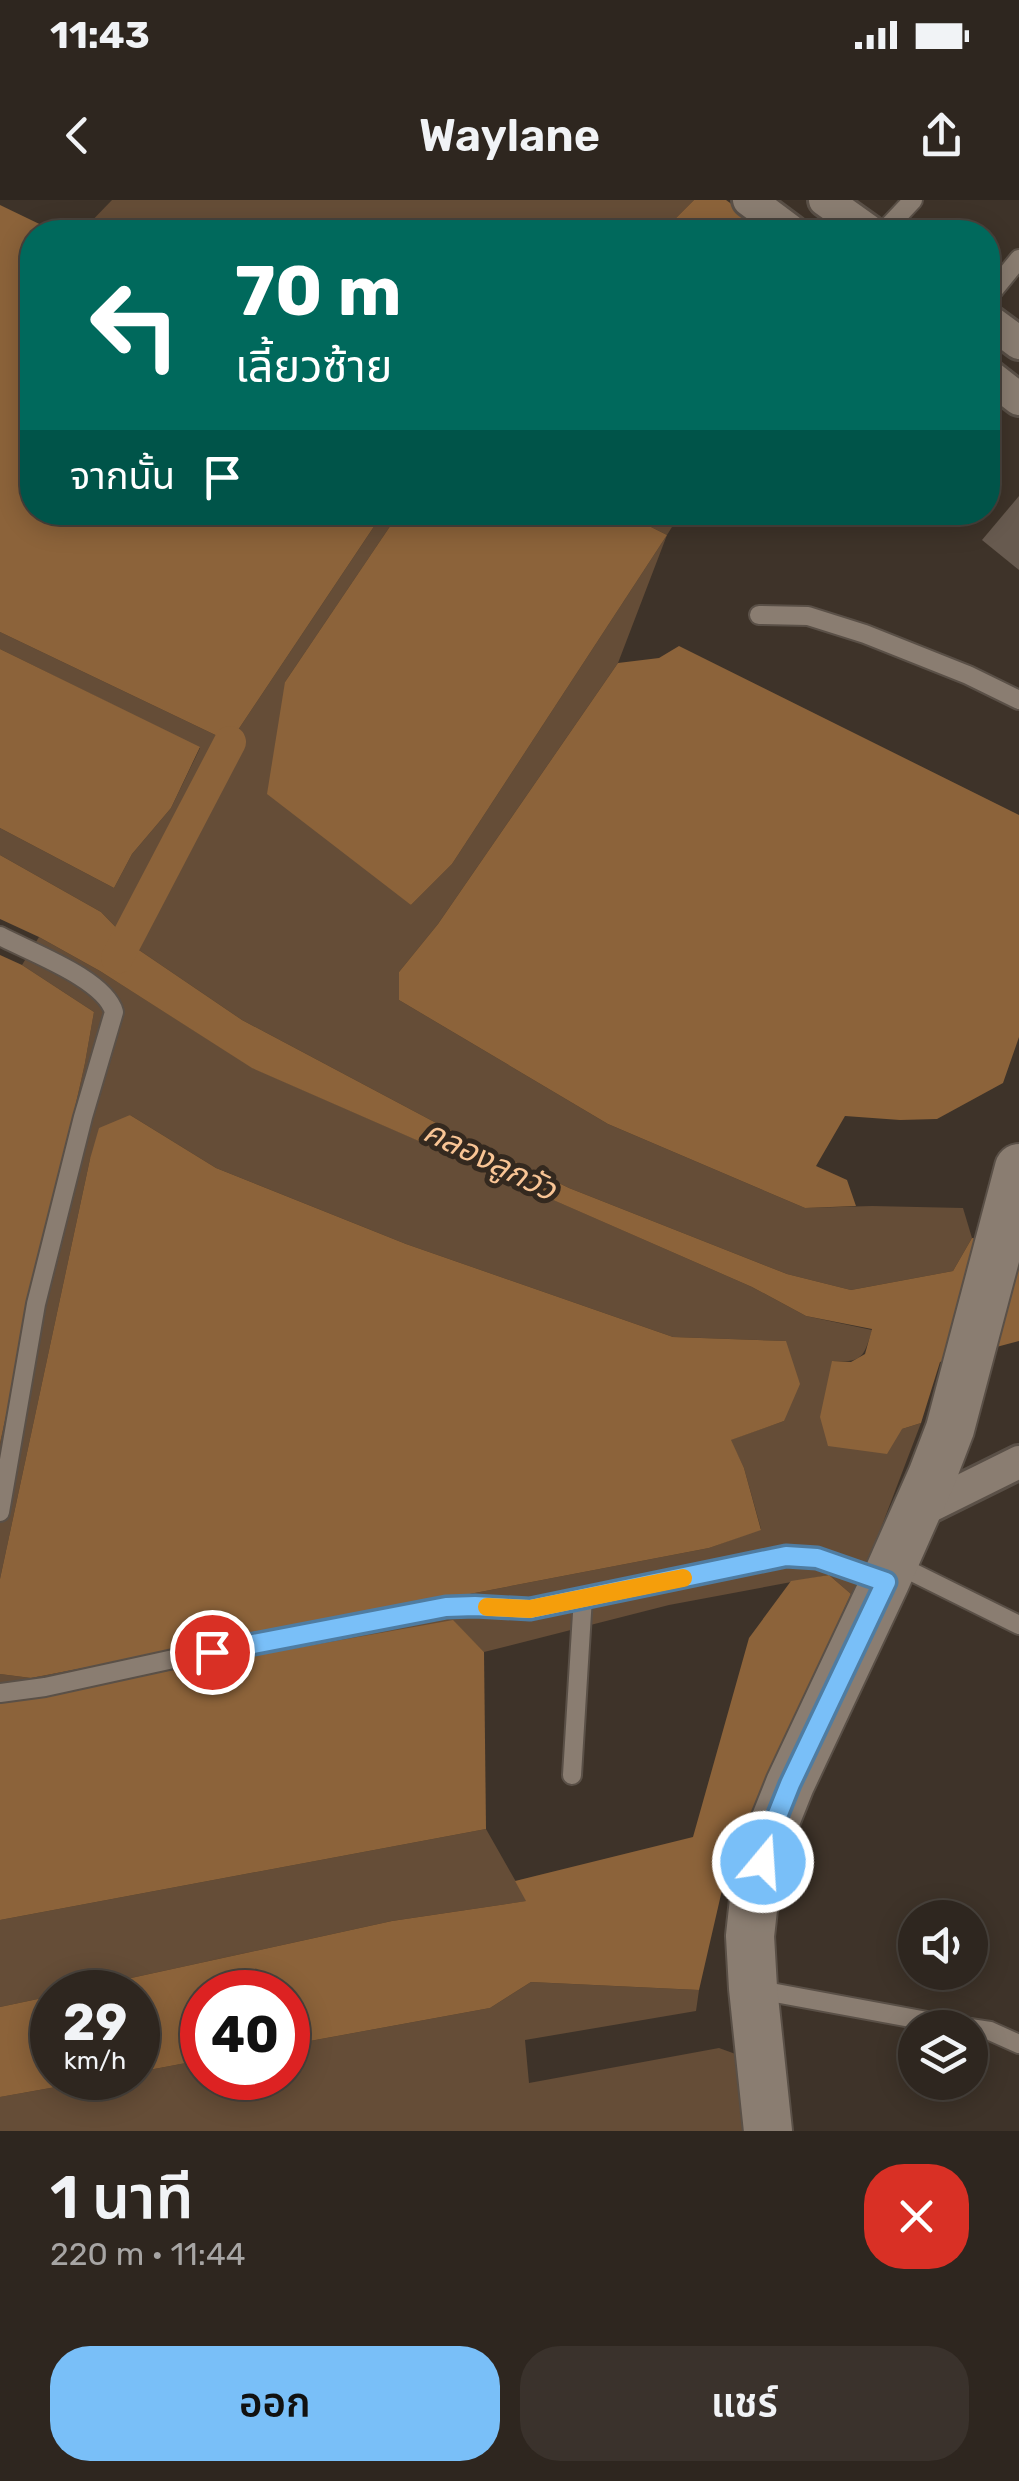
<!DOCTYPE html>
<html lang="th">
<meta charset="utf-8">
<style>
:root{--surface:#2e261f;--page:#3a322c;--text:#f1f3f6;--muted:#a7a5a4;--line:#49433d;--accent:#79bff8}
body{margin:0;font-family:Rubik,"Noto Sans Thai",sans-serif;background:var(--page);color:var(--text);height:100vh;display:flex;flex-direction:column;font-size:38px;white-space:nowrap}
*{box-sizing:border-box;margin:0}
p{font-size:32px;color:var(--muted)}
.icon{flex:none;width:55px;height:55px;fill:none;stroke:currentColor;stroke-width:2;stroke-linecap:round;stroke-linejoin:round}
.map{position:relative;height:1931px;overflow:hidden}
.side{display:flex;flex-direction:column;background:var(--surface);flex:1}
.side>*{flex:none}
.banner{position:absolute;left:20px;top:20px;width:980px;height:305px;border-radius:40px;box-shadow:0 5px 25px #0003,0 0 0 2px var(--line);background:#00695c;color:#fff;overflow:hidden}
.buttons{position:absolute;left:898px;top:1700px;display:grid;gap:20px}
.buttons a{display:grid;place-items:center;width:90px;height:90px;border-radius:50%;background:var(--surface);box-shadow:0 5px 25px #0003,0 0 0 2px var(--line);font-size:50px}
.speed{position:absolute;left:30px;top:1770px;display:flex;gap:20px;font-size:50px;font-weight:700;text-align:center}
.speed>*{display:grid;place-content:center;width:130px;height:130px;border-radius:50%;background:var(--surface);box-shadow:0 5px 25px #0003,0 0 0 2px var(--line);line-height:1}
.speed small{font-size:25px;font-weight:400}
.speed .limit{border:15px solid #d22;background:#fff;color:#111}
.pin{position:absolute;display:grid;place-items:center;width:85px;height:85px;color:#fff;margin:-42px;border:5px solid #fff;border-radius:50%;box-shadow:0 2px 10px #0007}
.me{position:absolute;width:110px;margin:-55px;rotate:18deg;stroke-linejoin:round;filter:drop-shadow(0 0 8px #0008)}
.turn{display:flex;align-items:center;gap:35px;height:210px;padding:0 50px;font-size:45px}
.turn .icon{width:130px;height:130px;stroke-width:2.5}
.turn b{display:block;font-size:70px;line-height:85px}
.then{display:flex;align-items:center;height:95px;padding:0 50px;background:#0003;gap:20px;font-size:38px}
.round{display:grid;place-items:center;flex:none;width:105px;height:105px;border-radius:40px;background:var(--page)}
.overview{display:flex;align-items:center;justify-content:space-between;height:170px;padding:0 50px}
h1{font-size:60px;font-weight:600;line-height:75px}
.action{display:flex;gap:20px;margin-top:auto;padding:20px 50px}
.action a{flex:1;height:115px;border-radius:40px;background:var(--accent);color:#111;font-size:40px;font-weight:600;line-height:115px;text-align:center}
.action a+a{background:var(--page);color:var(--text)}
.status{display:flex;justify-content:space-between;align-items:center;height:70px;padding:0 50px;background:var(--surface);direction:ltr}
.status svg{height:28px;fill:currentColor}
header{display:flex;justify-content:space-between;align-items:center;height:130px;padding:0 50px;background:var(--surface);font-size:45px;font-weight:600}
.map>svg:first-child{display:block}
</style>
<div class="status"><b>11:43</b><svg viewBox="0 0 49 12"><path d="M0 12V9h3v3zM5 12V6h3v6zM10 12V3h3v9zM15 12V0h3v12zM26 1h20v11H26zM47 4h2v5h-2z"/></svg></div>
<header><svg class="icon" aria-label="back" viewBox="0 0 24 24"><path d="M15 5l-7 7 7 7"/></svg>Waylane<svg class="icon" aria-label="share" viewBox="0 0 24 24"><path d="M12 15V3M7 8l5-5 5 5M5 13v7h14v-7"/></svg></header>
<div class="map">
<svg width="1019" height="1931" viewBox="0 0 1019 1931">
<rect width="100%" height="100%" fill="#3e3329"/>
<g fill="#654d37">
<polygon points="112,0 694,0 662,32 81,32"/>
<polygon points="678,312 680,314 667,335 618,463 438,724 399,772 399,800 608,924 805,1008 872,1006 963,1008 972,1038 953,1071 851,1090 787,1074 569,988 440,925 242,820 136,748 101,712 0,655 0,628 114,688 132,654 171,608 200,548 0,449 0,432 230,542 383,313 399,313 285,482 411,705 452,664 667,335 623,313"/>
<path d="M39 737 100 771 253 868 752 1087 806 1116 872 1130C864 1156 863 1163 833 1161L902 1229 921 1223 868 1362 851 1394 829 1375 669 1405 484 1452 453 1421 0 1501V1474L31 1478 709 1348 761 1329 744 1268 730 1240 784 1221 786 1141 673 1137 406 1044 216 968 130 915 90 959 0 1379V1243L85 863 94 812 22 765Z"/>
<polygon points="486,1629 527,1701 392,1721 67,1792 52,1792 52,1796 0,1807 0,1720"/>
<polygon points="531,1782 699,1790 696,1811 525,1840 529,1883 719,1848 741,1856 750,1931 0,1931 0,1897 106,1878 138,1878 138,1872 202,1860 202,1878 288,1878 288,1845 490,1808"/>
</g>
<g fill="#8c633a">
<polygon points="694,0 726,0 770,32 662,32"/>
<polygon points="0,5 56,32 32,32 32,312 383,313 230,542 0,432"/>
<polygon points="399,313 623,313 667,335 452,664 411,705 267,594 285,482"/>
<polygon points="679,446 1019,615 1019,837 1003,883 937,919 900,920 845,916 816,966 847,980 856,1006 805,1008 608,924 399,800 399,772 438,724 618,463 659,458"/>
<polygon points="0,449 200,547 171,608 132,654 114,688 0,628"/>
<polygon points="0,655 101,712 136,748 242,820 440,925 569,988 787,1074 851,1090 953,1071 972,1038 1019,1042 1019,1141 940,1162 921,1223 902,1229 887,1254 828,1246 820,1217 832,1161 851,1162 865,1154 872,1129 806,1116 752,1087 252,868 100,771 39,737 0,719"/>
<polygon points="0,755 22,765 94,812 85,863 0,1243"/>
<polygon points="130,915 216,968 406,1044 673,1137 786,1141 800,1184 784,1221 731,1240 744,1268 761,1330 709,1348 31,1478 0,1474 0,1379 90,959 99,928"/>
<polygon points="829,1375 851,1394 728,1664 699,1790 531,1782 490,1808 288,1845 288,1792 202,1792 202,1860 138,1872 138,1792 67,1792 392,1721 526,1701 515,1681 693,1637 749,1438 791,1381"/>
<polygon points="453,1420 484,1452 486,1629 0,1720 0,1501"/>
<polygon points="52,1796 52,1878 106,1878 0,1897 0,1807"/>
</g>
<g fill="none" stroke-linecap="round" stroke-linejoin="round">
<polyline stroke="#8c633a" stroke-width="32" points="117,758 230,542"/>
</g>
<polygon fill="#675a4f" points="1019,296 1019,370 982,340"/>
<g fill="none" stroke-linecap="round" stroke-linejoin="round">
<g stroke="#5a5047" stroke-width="22">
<g id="lane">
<polyline points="883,32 913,0"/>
<polyline points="988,97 1019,59"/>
<polyline points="759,415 808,416 865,434 968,475 1019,500"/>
<path d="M0 736C30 752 105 779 114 812L83 917 36 1104 0 1312"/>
<polyline points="894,1363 1019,1425"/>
<polyline points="0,1493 45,1487 178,1458 446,1407 475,1406 530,1409 786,1356 817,1358 885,1381"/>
<polyline points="572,1575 583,1397"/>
<polyline points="754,1789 965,1828"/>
<polyline points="970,1828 990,1831 1019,1844"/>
</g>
</g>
<g stroke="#5a5047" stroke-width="38">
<g id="street">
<polyline points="749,0 792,32"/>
<polyline points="825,0 870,32"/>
<polyline points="988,120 1019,143"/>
<polyline points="988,175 1019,199"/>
<polyline points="916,1313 1019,1262"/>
</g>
</g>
<g stroke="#5a5047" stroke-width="52">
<polyline id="secondary" points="768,1931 753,1788 750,1736 755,1691 770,1634 790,1584 885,1382 932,1276 950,1229 1019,968"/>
</g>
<use href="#lane" stroke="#8a7d71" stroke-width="18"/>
<use href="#street" stroke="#8a7d71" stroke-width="32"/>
<use href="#secondary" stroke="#8a7d71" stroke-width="48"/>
</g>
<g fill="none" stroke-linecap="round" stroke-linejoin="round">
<g stroke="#4f7ca1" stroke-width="25">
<polyline id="route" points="212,1452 446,1407 475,1406 530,1409 786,1356 817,1358 886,1382 790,1584 770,1634 763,1662"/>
</g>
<use href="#route" stroke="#79bff8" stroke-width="18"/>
<polyline stroke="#f59e0b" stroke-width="18" points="487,1407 530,1409 683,1378"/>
</g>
<g text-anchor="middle" stroke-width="10" stroke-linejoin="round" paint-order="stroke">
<g font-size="32" font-style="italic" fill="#f9c595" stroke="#34291f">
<text transform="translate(490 960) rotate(26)" y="11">คลองลูกวัว</text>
</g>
</g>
</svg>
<div class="buttons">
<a><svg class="icon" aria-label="sound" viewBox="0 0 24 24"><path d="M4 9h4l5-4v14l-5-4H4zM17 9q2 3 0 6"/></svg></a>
<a><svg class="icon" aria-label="layers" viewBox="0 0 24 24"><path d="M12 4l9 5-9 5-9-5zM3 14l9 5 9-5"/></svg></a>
</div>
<div class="speed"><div>29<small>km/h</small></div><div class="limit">40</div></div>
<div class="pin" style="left:212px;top:1452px;background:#d93025"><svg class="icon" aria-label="arrive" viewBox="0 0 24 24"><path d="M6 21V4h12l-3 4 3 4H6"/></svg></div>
<svg class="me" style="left:763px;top:1662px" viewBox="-20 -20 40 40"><circle r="17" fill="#79bff8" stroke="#fff" stroke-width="3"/><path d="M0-11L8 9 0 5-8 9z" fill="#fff"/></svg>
<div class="banner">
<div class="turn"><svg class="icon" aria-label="left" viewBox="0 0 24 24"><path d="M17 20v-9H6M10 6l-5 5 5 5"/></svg><div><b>70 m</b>เลี้ยวซ้าย</div></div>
<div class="then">จากนั้น<svg class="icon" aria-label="arrive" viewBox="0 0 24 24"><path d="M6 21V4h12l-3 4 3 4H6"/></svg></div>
</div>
</div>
<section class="side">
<div class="overview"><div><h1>1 นาที</h1><p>220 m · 11:44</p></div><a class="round" style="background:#d93025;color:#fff"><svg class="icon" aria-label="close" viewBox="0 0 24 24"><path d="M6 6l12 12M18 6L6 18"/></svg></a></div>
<div class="action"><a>ออก</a><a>แชร์</a></div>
</section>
